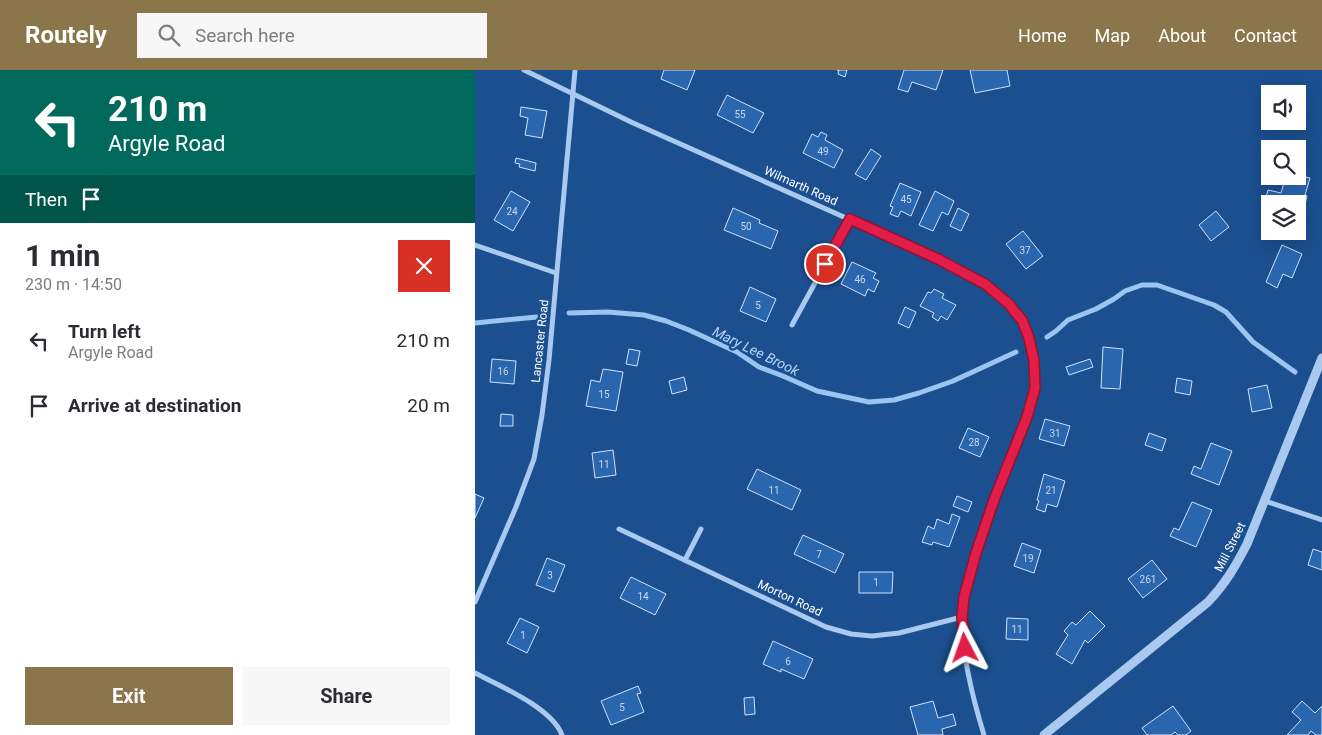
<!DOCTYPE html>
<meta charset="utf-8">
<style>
:root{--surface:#fff;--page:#f7f7f7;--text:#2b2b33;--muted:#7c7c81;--accent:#8a764a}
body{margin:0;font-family:Roboto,sans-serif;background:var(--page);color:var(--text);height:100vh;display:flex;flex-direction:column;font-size:19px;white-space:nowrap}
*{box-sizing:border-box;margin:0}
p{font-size:16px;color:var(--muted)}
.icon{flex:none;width:28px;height:28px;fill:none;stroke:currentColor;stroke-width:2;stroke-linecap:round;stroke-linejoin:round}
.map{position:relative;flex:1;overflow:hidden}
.panel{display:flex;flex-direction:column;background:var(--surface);width:475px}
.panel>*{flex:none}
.top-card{background:#00695c;color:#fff;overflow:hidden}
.fabs{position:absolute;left:786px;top:15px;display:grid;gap:10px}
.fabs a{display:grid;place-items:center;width:45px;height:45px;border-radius:0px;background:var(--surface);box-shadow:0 5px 20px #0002;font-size:25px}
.pin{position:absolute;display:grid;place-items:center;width:42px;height:42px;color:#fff;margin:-21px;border:2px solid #fff;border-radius:50%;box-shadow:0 1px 5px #0007}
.me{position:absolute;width:55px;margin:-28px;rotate:356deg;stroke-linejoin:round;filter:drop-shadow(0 0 4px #0008)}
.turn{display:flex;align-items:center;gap:18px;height:105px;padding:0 25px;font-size:22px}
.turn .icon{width:65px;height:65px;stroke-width:2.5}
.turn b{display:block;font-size:35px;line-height:42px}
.then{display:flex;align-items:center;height:48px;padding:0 25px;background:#0003;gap:10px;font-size:19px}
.round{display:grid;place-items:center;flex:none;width:52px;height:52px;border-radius:0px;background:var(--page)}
.summary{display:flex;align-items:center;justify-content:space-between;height:85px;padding:0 25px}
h1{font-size:30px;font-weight:700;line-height:38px}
.button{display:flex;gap:10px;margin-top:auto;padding:10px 25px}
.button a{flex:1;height:58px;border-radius:0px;background:var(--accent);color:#fff;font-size:20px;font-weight:700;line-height:58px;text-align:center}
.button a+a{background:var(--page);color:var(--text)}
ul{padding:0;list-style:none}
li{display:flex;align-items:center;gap:15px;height:65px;padding:0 25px}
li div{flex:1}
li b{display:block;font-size:19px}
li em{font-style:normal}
header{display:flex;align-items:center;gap:30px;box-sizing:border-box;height:70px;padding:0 25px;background:var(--accent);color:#fff}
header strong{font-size:24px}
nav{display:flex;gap:28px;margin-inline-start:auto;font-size:18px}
.search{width:350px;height:45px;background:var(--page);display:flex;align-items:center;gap:12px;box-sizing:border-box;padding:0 18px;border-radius:0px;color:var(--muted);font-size:19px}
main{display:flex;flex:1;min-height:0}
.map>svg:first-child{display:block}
</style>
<header>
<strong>Routely</strong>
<div class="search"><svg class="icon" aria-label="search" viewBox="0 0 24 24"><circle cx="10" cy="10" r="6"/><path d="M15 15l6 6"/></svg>Search here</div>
<nav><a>Home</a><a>Map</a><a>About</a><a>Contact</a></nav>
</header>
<main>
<section class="panel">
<div class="top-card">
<div class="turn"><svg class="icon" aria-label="left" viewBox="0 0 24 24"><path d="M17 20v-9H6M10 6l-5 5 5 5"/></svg><div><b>210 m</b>Argyle Road</div></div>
<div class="then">Then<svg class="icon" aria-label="arrive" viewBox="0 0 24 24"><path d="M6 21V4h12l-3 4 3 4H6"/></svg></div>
</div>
<div class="summary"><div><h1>1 min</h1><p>230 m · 14:50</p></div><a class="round" style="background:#d93025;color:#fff"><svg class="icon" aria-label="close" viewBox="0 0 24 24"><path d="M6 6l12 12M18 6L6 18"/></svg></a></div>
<ul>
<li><svg class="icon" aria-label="left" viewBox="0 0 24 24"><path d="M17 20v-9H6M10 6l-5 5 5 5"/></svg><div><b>Turn left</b><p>Argyle Road</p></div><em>210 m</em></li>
<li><svg class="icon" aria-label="arrive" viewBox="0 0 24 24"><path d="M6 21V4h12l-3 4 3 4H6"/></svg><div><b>Arrive at destination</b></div><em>20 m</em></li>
</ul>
<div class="button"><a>Exit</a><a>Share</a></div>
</section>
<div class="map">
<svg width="847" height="665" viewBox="0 0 847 665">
<rect width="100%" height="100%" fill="#1b4f8f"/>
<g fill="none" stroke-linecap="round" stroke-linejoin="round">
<g stroke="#9cc4f0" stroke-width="5">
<polyline points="94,243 133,242 169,245 191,251 214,260 262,282 284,297 308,306 342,321 394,332 419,330 444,323 478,311 541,282"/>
<polyline points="0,253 62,247"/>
<polyline points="572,267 581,261 593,250 621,239 639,229 650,221 667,215 682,215 739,235 751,242 778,272 820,302"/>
</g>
</g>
<g fill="#2a66ad" stroke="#cfe3fa">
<polygon points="189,0 220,0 212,20 186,9"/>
<polygon points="362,0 372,0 370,7 363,4 364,0"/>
<polygon points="429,0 468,0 461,20 437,12 433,22 423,19"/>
<polygon points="495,0 532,0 535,16 500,23"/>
<polygon points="252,25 289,43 278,63 242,45"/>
<polygon points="46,37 72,41 67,68 50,65 53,48 45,46"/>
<polygon points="346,62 352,65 350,70 368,80 359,98 328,83 337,64 343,67"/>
<polygon points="396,79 406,86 391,110 380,104"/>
<polygon points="41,88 61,93 60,101 44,97 45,94 40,93"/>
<polygon points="822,105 835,108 830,125 832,126 828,142 822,140 822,134 800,134 790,131 793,120 806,123 811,106 822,106"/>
<polygon points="425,113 446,122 436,146 426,141 423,147 415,144 418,137 415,136"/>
<polygon points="36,121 55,132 38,161 19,150"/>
<polygon points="460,121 479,131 473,145 467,142 458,161 444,155"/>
<polygon points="258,138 285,150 284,153 303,161 296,179 249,160"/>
<polygon points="483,138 494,144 486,161 475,156"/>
<polygon points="741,141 754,157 736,171 724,155"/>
<polygon points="548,161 568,186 551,199 531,174"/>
<polygon points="807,175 827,184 817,208 808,204 802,218 791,212"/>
<polygon points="377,192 401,203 398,208 404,211 399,222 393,219 390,226 366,214"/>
<polygon points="275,217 301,229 291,252 265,241"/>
<polygon points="459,219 469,224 467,228 481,235 472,250 466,246 463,251 457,247 459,243 445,236 453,222 456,223"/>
<polygon points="430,237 441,242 434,258 423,253"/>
<polygon points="628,277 648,279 645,319 626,318"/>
<polygon points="154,279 165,281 162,296 151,294"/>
<polygon points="17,289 41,291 39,314 15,312"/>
<polygon points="615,289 618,297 594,305 591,297"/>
<polygon points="128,299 148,302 141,341 111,336 116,310 125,312"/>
<polygon points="209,307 212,320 197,324 194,311"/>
<polygon points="702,308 717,311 715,325 700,322"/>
<polygon points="792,315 797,338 777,342 773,319"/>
<polygon points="26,344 38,345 38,356 25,356"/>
<polygon points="570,349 595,356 589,376 564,369"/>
<polygon points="493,358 514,367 505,387 484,378"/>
<polygon points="674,363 691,369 687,381 670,375"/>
<polygon points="736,373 757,381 744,415 716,404 719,396 726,399"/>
<polygon points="138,380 141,405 120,408 117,383"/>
<polygon points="282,399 326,420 317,440 272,419"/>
<polygon points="569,404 590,411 582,437 572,434 570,442 561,439 564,431 562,430"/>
<polygon points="0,424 9,428 0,448"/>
<polygon points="482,426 497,432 493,442 478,436"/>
<polygon points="717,432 737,440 721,477 695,466 699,458 704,460"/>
<polygon points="477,444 485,447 474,477 458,472 457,475 447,472 453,456 459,459 462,449 474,454"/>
<polygon points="328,465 369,484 360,503 319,484"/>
<polygon points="547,473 566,480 559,503 539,496"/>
<polygon points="838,479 847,482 847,500 833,495"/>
<polygon points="72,488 90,495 79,522 61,515"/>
<polygon points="677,490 692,509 668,528 653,509"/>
<polygon points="384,502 418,502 417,523 384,523"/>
<polygon points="156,507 191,524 180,545 145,528"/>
<polygon points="615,541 630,556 613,573 610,570 597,594 581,584 593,565 589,561 597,552 601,555"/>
<polygon points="45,548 64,557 52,583 32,573"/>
<polygon points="532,548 553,549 553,570 531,569"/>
<polygon points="298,571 338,589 329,609 306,599 306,602 288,594"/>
<polygon points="163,616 166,623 162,624 169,642 136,655 126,631"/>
<polygon points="279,627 280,644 270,645 269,628"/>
<polygon points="458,631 463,648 478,644 481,655 467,659 468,665 443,665 435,637"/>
<polygon points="827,631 840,643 847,636 847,665 841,665 836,661 833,665 812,665 826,650 817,642"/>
<polygon points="698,636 716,661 711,665 703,665 700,662 696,665 672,665 667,658"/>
</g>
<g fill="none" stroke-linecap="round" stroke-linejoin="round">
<g stroke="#a9c9ee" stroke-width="5">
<path d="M49 0 156 52 463 189C488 202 514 214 534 233 538 238 545 245 548 251 557 268 562 299 560 318 557 340 546 363 538 383 523 423 506 463 495 505 493 512 491 519 489 527 482 567 497 626 509 665"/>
<polyline points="0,175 81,203"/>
<polyline points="317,255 375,149"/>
<polyline points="790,431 847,450"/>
<polyline points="144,459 351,557 376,564 397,566 424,563 487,547"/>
<polyline points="210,490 226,459"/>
<polyline points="0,532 41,437 59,389 67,345 74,290 100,0"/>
<path d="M0 603C25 616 77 638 87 665"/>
</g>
<path stroke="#a9c9ee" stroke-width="9" d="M569 665 733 532C751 513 760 497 772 474L847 288"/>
</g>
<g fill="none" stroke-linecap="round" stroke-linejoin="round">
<g stroke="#92132f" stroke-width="12">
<polyline id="route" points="350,194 375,149 463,189 510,214 534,234 540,242 547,250 554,268 559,291 560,318 552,347 519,430 501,483 489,527 487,547 490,578"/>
</g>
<use href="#route" stroke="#e11d48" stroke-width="9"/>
</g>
<g text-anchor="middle" stroke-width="5" stroke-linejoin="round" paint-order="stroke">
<g font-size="10" fill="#cad9ea">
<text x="265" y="48">55</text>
<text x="348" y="85">49</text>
<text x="431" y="133">45</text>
<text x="37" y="145">24</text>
<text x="271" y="160">50</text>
<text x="550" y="184">37</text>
<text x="385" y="213">46</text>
<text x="283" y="239">5</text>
<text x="28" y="305">16</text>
<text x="129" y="328">15</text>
<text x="580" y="367">31</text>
<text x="499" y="376">28</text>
<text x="129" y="398">11</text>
<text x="299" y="424">11</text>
<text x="576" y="424">21</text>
<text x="344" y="488">7</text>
<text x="553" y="492">19</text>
<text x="75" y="509">3</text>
<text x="673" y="513">261</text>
<text x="401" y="516">1</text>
<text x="168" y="530">14</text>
<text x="542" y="563">11</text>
<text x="48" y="569">1</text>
<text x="313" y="595">6</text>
<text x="147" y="641">5</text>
</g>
<g font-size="12" fill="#fff" stroke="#1b4f8f">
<text transform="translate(326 116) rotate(24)" y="4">Wilmarth Road</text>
<text transform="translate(65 271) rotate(-84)" y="4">Lancaster Road</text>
<text transform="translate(755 477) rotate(-63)" y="4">Mill Street</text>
<text transform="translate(315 528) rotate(25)" y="4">Morton Road</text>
</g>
<g font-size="14" font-style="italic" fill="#b5d3f5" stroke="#1b4f8f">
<text transform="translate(281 281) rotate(26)" y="5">Mary Lee Brook</text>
</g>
</g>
</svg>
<div class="fabs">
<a><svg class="icon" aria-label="sound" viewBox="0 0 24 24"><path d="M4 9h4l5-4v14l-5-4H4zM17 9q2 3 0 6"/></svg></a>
<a><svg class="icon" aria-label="search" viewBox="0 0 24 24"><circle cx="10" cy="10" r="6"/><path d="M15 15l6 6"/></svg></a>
<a><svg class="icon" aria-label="layers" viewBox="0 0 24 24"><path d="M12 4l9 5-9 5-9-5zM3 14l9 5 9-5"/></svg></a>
</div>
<div class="pin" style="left:350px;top:194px;background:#d93025"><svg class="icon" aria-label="arrive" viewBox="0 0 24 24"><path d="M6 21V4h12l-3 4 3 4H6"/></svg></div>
<svg class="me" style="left:490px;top:578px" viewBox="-20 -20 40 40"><path d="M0-17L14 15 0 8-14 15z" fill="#e11d48" stroke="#fff" stroke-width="4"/></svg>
</div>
</main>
